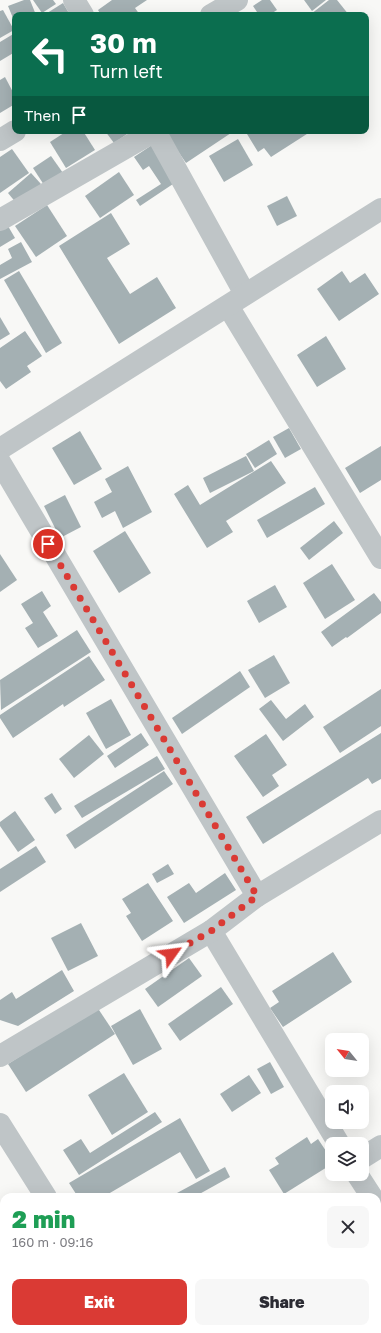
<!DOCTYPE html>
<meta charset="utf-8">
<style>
:root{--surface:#fff;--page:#f7f7f7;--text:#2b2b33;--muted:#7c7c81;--accent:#da3a34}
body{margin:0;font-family:"Golos Text",sans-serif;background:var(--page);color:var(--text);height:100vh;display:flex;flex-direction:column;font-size:15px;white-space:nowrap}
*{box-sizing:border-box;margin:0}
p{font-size:13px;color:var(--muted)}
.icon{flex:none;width:22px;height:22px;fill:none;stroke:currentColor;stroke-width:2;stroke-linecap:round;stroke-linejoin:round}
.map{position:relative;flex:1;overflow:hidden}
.sheet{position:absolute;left:0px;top:1193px;width:381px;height:140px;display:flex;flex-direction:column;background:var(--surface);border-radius:12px 12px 0 0;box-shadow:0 4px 16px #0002}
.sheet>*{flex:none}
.hud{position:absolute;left:12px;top:12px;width:357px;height:122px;border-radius:8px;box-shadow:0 4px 16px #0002;background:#0b6e4f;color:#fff;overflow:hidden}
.needle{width:26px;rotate:300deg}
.fabs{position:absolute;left:325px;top:1033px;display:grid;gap:8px}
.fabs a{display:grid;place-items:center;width:44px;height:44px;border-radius:8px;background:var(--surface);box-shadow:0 4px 16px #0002;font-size:20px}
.pin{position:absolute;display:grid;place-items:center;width:34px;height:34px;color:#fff;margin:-17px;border:2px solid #fff;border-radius:50%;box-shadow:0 1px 4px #0007}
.me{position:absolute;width:44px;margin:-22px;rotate:59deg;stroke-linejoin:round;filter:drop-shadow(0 0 3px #0008)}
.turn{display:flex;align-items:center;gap:14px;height:84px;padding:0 12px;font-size:18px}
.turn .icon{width:52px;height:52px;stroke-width:2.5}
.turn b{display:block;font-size:28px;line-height:34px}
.then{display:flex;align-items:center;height:38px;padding:0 12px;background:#0003;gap:8px;font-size:15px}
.round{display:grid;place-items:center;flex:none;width:42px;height:42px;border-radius:8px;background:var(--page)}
.head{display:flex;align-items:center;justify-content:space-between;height:68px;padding:0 12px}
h1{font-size:24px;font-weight:800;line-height:30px;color:#1e9e55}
.action{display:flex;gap:8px;margin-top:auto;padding:8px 12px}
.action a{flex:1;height:46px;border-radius:8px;background:var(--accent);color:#fff;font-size:16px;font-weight:800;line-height:46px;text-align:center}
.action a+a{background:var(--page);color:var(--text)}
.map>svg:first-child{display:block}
</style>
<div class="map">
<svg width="381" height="1333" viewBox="0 0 381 1333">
<rect width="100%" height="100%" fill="#f8f8f6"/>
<g fill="#a4b0b3">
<polygon points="24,0 30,0 36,15 15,15 15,23 8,6"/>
<polygon points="33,0 53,0 56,4 42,13"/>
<polygon points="112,0 147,0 135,8 140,15 101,15 98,10"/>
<polygon points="262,0 270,0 277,10 269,15 259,15 253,6"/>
<polygon points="304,0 326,0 312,11"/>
<polygon points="329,0 337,0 349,15 311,15 311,14"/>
<polygon points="63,3 70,15 44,15"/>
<polygon points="3,10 14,30 0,38 0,11"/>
<polygon points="15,33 15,52 0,61 0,42"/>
<polygon points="5,77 15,96 15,104 0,113 0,80"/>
<polygon points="67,131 83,131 95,150 66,168 50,142"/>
<polygon points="105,131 129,131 130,132 114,143"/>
<polygon points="164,131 234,131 186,163"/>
<polygon points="252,131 309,131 310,132 271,157 264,148 258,152 247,134"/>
<polygon points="238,139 253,165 224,182 209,156"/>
<polygon points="155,143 179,180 140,206 136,200 161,184 149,166 143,170 134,157"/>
<polygon points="12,149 29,173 0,193 0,157"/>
<polygon points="51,156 63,173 44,185 33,168"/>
<polygon points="119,172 134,195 100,218 85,196"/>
<polygon points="31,173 41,184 17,204 8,193"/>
<polygon points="287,196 297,216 277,226 267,206"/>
<polygon points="47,205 67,236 36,257 15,226"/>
<polygon points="111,213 130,244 107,258 130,294 157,277 176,308 119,344 59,246"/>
<polygon points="8,226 15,238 0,247 0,231"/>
<polygon points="21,242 32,262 0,279 0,265 12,258 8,249"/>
<polygon points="19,271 62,343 46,353 4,280"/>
<polygon points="342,271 350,283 365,273 379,294 339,321 317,289"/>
<polygon points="0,317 10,334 0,340"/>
<polygon points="25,331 42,356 27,366 31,372 6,389 0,381 0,348"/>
<polygon points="326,336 346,369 317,387 297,355"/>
<polygon points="289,428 301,449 285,458 273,437"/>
<polygon points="80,431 102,469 74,485 52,448"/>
<polygon points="269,440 277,454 255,468 246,454"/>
<polygon points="381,446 381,480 360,493 345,468"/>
<polygon points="246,456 254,471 210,493 203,478"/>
<polygon points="271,461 286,483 226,521 233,532 207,548 174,494 188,485 200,505"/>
<polygon points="128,466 152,512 123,528 115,511 102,518 94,502 112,492 105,479"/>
<polygon points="315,487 325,504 267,538 257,520"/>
<polygon points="65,495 81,527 60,538 44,506"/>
<polygon points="334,521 343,533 309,560 300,548"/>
<polygon points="125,531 151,573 119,593 93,551"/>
<polygon points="0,554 17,580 0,592"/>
<polygon points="332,564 355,600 325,619 303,583"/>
<polygon points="275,585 287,607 259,623 247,601"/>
<polygon points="42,591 51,606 43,612 58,636 38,648 25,628 33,623 21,604"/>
<polygon points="374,593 381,602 381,613 347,638 346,637 332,647 321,632"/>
<polygon points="77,630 91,652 1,710 0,680"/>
<polygon points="274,655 290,683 265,698 248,670"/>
<polygon points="89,656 105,680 64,707 63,704 13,738 0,718 0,715"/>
<polygon points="240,671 250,687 182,734 172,718"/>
<polygon points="381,689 381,726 340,753 323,727"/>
<polygon points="111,699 131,735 106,749 86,713"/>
<polygon points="271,700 286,719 305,704 314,717 283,741 259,709"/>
<polygon points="141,733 149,745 115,768 107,756"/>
<polygon points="381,733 381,779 372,784 368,778 263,844 246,817"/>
<polygon points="266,734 287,765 272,775 279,786 263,797 234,756"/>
<polygon points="89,735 104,754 74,778 59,759"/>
<polygon points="157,756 165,769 82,818 74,806"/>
<polygon points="164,771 173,784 75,849 66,835"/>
<polygon points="52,793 62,809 55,814 44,798"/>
<polygon points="15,811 35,840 18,852 0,826 0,822"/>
<polygon points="36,846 46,862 0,892 0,869"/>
<polygon points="168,864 174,874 157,883 152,874"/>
<polygon points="225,873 236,890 184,923 167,897 189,883 196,893"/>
<polygon points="148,883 173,921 142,941 126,916 131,913 122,899"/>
<polygon points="81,923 98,956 68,971 51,938"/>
<polygon points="333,952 352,982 283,1027 270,1008 279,1002 272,991"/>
<polygon points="189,958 202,976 158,1007 145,989"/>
<polygon points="62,970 74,991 18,1026 0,1020 0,1000 12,992 16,999"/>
<polygon points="221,987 233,1004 180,1041 168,1024"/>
<polygon points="97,1007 115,1034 26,1092 8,1064"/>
<polygon points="140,1009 162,1049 133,1065 111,1026"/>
<polygon points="270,1062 284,1087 271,1094 257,1069"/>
<polygon points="124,1073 148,1112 112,1135 88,1095"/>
<polygon points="249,1075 261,1093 232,1112 220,1094"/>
<polygon points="155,1112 162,1122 79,1175 63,1150 81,1139 90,1153"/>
<polygon points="180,1118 210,1171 196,1179 180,1152 103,1197 78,1197 69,1183"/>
<polygon points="307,1137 311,1144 318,1139 332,1160 332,1164 284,1194 269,1170 279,1164 275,1158"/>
<polygon points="225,1167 230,1177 194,1197 179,1197 177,1193"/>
<polygon points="381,1299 381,1319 377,1321 377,1301"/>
<polygon points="17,1329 39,1329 34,1333 20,1333"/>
</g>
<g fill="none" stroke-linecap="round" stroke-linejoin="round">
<g stroke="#bfc5c7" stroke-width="22">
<polyline points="74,0 83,15"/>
<polyline points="211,15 237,0"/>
<polyline points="0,140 15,131"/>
<polyline points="0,220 155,131 245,294"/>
<polyline points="228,306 381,558"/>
<polyline points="0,449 381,209"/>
<polyline points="0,462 257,896 211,931 339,1144"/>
<polyline points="257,896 381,821"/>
<polyline points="0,1056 211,931"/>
<polyline points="0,1124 46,1197"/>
<polyline points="362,1158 381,1146"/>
<polyline points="357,1174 372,1197"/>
<polyline points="130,1329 132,1333"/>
</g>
</g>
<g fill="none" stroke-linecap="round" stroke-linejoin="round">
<polyline stroke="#da3a34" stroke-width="7" stroke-dasharray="0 12.6" points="48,544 257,896 211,931 171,954"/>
</g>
</svg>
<div class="fabs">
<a><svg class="needle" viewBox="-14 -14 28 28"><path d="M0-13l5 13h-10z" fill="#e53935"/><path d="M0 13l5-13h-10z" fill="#7c7c81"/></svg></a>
<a><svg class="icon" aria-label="sound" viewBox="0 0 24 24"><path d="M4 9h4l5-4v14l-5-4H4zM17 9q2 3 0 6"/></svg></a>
<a><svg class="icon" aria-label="layers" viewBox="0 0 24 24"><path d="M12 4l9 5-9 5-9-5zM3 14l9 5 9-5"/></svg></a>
</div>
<div class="pin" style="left:48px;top:544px;background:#d93025"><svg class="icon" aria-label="arrive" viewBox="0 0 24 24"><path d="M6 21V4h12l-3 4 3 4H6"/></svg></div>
<svg class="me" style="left:171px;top:954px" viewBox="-20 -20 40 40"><path d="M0-17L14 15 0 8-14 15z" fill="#da3a34" stroke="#fff" stroke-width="4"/></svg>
<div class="hud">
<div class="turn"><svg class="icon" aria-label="left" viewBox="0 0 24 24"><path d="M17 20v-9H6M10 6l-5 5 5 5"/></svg><div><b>30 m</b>Turn left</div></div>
<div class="then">Then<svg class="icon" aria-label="arrive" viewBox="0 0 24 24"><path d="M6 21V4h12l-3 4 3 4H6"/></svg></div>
</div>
<section class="sheet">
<div class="head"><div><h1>2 min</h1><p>160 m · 09:16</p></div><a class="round"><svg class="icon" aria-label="close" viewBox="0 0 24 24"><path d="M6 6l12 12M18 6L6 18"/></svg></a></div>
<div class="action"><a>Exit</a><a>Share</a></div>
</section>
</div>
